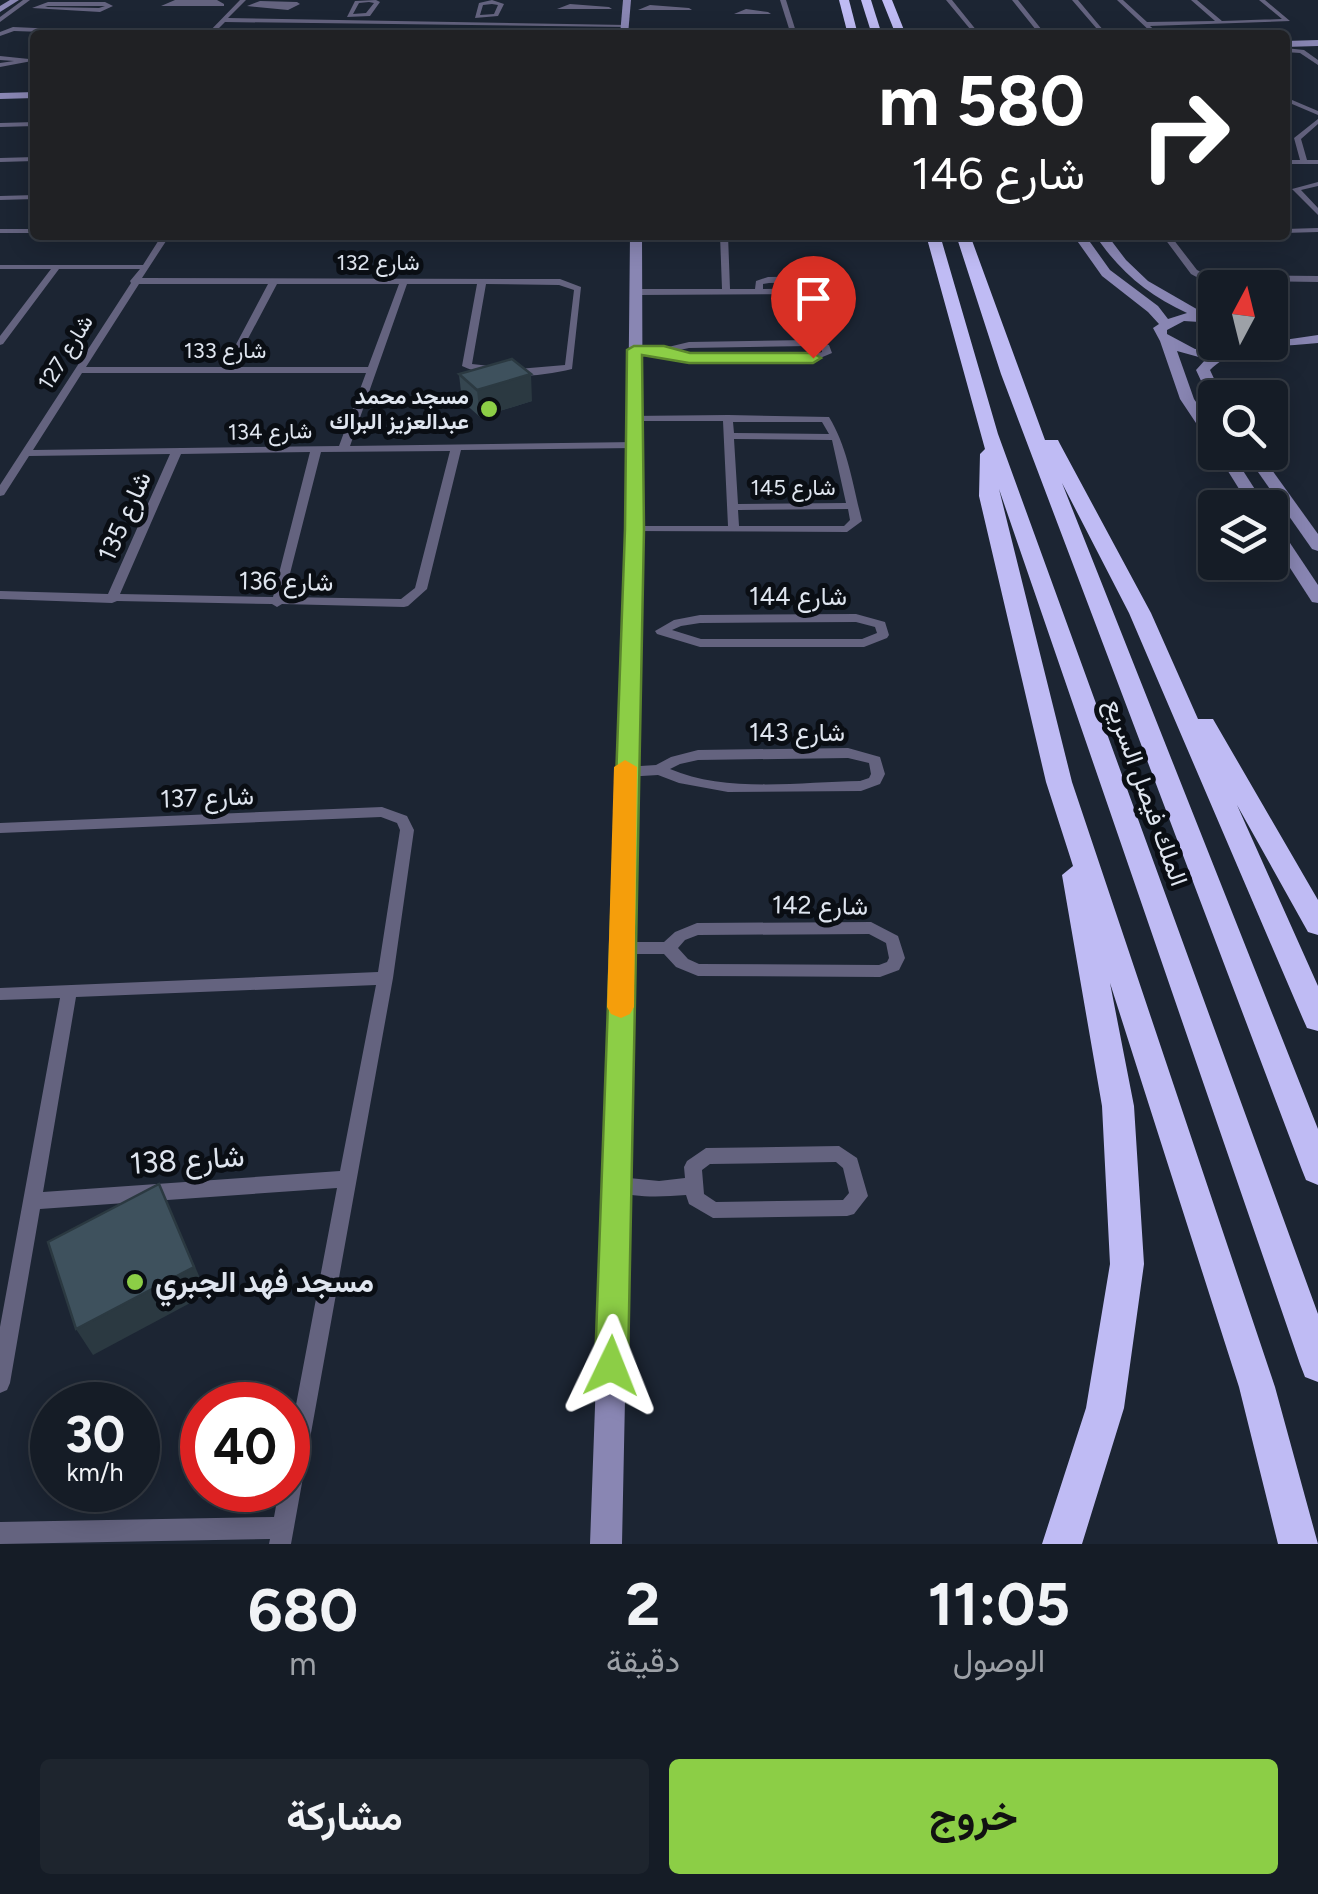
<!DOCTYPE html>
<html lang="ar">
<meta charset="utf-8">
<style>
:root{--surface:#151c26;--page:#1e252e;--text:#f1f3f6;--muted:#9da1a7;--line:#343a43;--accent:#8cce46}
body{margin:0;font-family:Figtree,Vazirmatn,sans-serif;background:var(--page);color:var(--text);direction:rtl;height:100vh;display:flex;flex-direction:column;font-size:38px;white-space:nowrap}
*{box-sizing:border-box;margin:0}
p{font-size:32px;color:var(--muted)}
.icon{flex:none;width:55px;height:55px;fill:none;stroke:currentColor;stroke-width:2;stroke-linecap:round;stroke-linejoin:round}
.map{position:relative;height:1544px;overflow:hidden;direction:ltr}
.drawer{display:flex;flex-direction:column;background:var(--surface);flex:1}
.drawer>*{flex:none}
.top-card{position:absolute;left:30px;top:30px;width:1260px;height:210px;border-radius:10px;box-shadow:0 5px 25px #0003,0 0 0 2px var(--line);direction:rtl;background:#202124;color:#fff;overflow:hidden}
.needle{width:65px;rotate:7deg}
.tools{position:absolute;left:1198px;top:270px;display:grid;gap:20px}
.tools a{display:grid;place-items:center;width:90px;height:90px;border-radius:10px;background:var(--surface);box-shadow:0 5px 25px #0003,0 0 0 2px var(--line);font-size:50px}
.speed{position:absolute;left:30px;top:1382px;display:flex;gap:20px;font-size:50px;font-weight:700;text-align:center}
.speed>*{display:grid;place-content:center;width:130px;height:130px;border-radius:50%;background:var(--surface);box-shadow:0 5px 25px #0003,0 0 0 2px var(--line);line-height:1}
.speed small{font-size:25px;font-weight:400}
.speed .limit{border:15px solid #d22;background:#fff;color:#111}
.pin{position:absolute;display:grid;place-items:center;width:85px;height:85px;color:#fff;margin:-102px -42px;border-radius:50% 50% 50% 0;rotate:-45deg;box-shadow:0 0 10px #0007}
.pin .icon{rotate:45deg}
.me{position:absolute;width:110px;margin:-55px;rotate:2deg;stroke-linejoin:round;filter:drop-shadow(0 0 8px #0008)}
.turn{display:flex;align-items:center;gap:35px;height:210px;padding:0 40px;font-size:45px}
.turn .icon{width:130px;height:130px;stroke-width:2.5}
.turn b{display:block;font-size:70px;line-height:85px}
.eta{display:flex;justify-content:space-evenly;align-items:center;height:170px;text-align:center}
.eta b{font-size:60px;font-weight:700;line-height:70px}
.cta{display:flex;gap:20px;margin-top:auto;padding:20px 40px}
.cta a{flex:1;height:115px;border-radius:10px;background:var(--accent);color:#111;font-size:40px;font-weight:700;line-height:115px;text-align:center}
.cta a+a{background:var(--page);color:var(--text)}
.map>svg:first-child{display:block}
</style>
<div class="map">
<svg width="1318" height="1544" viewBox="0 0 1318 1544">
<rect width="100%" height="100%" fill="#1c2533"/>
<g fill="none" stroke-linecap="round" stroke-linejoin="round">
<g fill="#64637f" fill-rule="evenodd">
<polygon points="23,0 30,0 0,22 0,17"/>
<polygon points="217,0 224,4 224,6 161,6 175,0"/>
<polygon points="240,0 246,0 228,18 627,25 624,27 225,22 212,35 206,35"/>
<path d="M492 0 504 4 498 16 475 18 479 3ZM492 4 498 5 494 14 480 15 483 5Z"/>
<polygon points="780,0 786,0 797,35 791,35"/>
<polygon points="946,0 952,0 977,31 1036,30 1012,0 1018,0 1042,30 1097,29 1072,0 1078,0 1104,31 1041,35 975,35"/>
<polygon points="1117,0 1123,0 1147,22 1215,21 1191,0 1197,0 1222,21 1282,19 1259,0 1265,0 1290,21 1150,26 1160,35 1154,35"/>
<polygon points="260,1 297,2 300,4 288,10 247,6"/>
<path d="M355 1 376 0 380 2 370 16 347 17ZM369 2 374 3 366 13 353 14 359 3Z"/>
<path d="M48 2H105L113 6 100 12 32 8ZM48 6H105L99 8 45 7Z"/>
<polygon points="570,4 609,7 612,9 557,9"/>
<polygon points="650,5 689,8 692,10 638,10"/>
<polygon points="746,9 768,12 771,14 734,14"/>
<polygon points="13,27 79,30 82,32 78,35 71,35 72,33 14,31 0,36 0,32"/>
<polygon points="132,33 186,33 189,35 129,35"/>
<polygon points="1285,48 1304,50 1318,60 1318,65 1300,53 1285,52"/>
<polygon points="0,56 29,59 32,61 0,67 0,63 14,61 0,60"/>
<polygon points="1285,97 1318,111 1318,115 1285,101"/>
<polygon points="1318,119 1318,124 1301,139 1307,160 1318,160 1318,164 1285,164 1285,160 1300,160 1294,138"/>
<polygon points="35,122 35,126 0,127 0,123"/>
<polygon points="35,157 35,161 0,162 0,158"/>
<polygon points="1318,182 1318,186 1301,190 1318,208 1318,215 1292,189"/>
<polygon points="35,195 35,199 0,200 0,196"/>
<polygon points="1318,228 1318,232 1285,233 1285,229"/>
<rect x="0" y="229" width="35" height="4"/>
<path d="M162 235H170L142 278 560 279 581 287 572 369C540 377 492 381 462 366L477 284H407L350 446 635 442 640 445 635 448 461 450 427 589 408 606 404 607 282 604 277 607 272 604 117 601 112 603 0 599V591L108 594 170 454 29 456 4 495 0 496V485L131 283 130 281 140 269H59L3 344 0 345V336L51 269H0V265H143ZM139 284H268L224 367H86ZM277 284H399L368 367H233ZM486 284 559 285 574 290 565 365 518 369 472 364ZM82 373H366L339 446 33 450ZM450 451 415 588 401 599 284 597 321 452ZM310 452 273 597 120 594 181 454Z"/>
<path d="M720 235H728L730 289H755L756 281 768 277 831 276 835 279 837 291 833 294 638 295 634 292 638 289H722ZM827 282 828 288 763 289V284L769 283Z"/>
<polygon points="1162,235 1170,235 1197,270 1207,275 1318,276 1318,282 1202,280 1191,274"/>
<path d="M808 340 829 345 832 353 813 361H689L664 354 634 353 629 350 634 347 664 348 689 342ZM808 346 822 349V352L812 355H689L675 351 689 348Z"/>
<path d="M728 415 829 417C848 448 853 486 862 521L847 532 631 531 629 529 635 526H728L723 421H633L629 420V416ZM733 422H822L829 434 734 433ZM734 439 832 440 846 503 738 504ZM848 509 850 520 844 526H739L738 510Z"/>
<path d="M856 614 885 622 889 635 887 638 864 647H700L657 634 655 631 674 620 700 615ZM856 622 875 627 877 633 862 639H701L672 630 681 626 700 623Z"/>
<path d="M848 748 880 757 885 774 880 784 861 791 728 792 679 783 658 775 625 777 618 772 625 767 656 765 671 757 698 750ZM848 758 869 763 871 774 869 778 860 781C801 782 725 793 670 769L680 764 698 760Z"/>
<path d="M382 807 407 816 414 830 393 978 291 1544H269L270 1539 0 1544V1522L274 1517 279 1490H288V1447L337 1188 40 1209 10 1383 7 1390 0 1393V1327L60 998 0 1000V988L378 972 400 830 397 823 381 817 0 833V823ZM376 985 340 1171 43 1192 76 997Z"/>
<path d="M871 922 898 936 905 958 899 970 880 977 698 976 676 967 664 954H622L616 952 614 948 616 944 622 942H664L675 932 697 923ZM869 934 886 943 889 958 887 962 879 965 699 964 688 959 678 948 685 940 698 935Z"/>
<path d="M839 1146 857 1158 868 1196 854 1214 847 1216 713 1218 689 1204 686 1195C661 1197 636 1198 613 1191L610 1185 613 1179 619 1177 659 1181 685 1178 684 1167 687 1161 706 1148ZM836 1162 843 1168 849 1193 843 1200 716 1202 704 1194 702 1170 710 1164Z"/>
</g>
<g fill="#8986b3" fill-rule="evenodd">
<polygon points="10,0 19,0 0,12 0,6"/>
<polygon points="623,0 631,0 628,35 620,35"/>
<polygon points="1318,40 1318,46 1285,47 1285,41"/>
<polygon points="35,92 35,98 0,99 0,93"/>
<polygon points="630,235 642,235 643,529 622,1544 590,1544 627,529"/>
<path d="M1073 235H1085L1110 270 1158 306 1168 319 1187 313C1148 295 1119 271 1095 235H1107L1126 260 1148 281 1207 315H1215V323L1184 321 1167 330V334L1195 349 1216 351 1239 342H1270L1318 335V343C1283 347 1235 344 1210 370L1223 398H1215V402L1209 398 1196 370 1206 359 1177 351 1194 399 1215 430V445L1210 444 1180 399 1160 341 1153 328 1159 324 1148 312 1102 276Z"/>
<polygon points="1216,452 1231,452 1267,508 1251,508"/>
<polygon points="1244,452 1259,452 1318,534 1318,551 1312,549"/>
<polygon points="1270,520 1276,522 1318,585 1318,603 1312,602 1270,537"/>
</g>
<g fill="#bfbbf4" fill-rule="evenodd">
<polygon points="839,0 849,0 858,35 848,35"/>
<polygon points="861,0 871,0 882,35 872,35"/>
<polygon points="882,0 892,0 906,35 896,35"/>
<polygon points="926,235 940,235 998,434 1318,1314 1318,1382 1305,1377 1300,1364 999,489 1072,782 1275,1387 1318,1544 1278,1544 1239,1387 1110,983 1134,1106 1144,1264 1124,1408 1082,1544 1042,1544 1086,1408 1110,1264 1102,1106 1062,875 1073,866 1046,782 979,496 980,454 985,449"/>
<polygon points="956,235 970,235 1045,440 1058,440 1060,444 1151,613 1198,719 1213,719 1318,900 1318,935 1308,932 1237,805 1318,986 1318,1031 1307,1028 1303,1019 1129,613 1062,483 1318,1129 1318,1185 1306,1180 1302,1170 1001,374"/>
</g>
</g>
<polygon fill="#354650" points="459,374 532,401 480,417 462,401"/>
<g fill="#2b3941">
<polygon points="531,374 532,401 480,417 477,390"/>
<polygon points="159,1184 207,1294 93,1355 76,1329"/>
</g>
<g fill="#3e515d" stroke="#2b3941" stroke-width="2.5">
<polygon points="512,359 531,374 477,390 459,374"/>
<polygon points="159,1184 194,1267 76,1329 48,1242"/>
</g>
<polygon fill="#8cce46" stroke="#5b862e" stroke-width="2.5" points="634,346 664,346 690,353 813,353 821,358 813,363 689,363 642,355 644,529 628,1366 623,1378 611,1383 599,1378 595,1366 625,529 627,350"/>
<polygon fill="#f59e0b" points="625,760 637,767 634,1007 630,1014 621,1018 611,1014 607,1007 614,767"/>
<g fill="#8cce46" stroke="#0a0e14" stroke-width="4">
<circle cx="489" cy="409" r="10"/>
<circle cx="135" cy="1282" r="10"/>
</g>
<g text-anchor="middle" stroke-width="10" stroke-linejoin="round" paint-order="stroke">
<g font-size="22" fill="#dfe5ef" stroke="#0a0e14">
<text x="378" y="270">شارع 132</text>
<text x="225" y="358">شارع 133</text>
<text transform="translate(65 352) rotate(-58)" y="8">شارع 127</text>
<text transform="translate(270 431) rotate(-1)" y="8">شارع 134</text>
<text x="793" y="495">شارع 145</text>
</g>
<g font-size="22" font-weight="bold" fill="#dfe5ef" stroke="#0a0e14" text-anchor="end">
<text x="469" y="404">مسجد محمد<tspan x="469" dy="25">عبدالعزيز البراك</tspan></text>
</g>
<g font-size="25" fill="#dfe5ef" stroke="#0a0e14">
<text transform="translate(124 516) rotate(-66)" y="9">شارع 135</text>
<text transform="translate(286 581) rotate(1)" y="9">شارع 136</text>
<text x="798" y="605">شارع 144</text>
<text x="797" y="741">شارع 143</text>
<text transform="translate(1147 792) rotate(70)" y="9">الملك فيصل السريع</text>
<text transform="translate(207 797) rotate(-2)" y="9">شارع 137</text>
<text transform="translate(820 905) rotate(1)" y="9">شارع 142</text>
</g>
<g font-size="30" fill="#dfe5ef" stroke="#0a0e14">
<text transform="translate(187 1160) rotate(-4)" y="10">شارع 138</text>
</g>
<g font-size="30" font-weight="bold" fill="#dfe5ef" stroke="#0a0e14" text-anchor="start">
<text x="155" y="1292">مسجد فهد الجبري</text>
</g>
</g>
</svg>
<div class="tools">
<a><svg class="needle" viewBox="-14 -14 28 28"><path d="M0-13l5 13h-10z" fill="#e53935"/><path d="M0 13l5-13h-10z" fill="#9da1a7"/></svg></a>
<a><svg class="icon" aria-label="search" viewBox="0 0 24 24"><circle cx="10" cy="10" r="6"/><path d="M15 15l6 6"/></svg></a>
<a><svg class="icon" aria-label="layers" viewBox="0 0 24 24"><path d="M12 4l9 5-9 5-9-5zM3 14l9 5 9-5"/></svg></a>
</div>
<div class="speed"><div>30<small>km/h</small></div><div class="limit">40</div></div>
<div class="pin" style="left:813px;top:358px;background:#d93025"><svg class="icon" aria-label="arrive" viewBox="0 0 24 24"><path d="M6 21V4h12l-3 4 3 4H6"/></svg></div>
<svg class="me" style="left:611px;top:1366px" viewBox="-20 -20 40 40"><path d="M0-17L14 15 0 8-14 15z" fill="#8cce46" stroke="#fff" stroke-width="4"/></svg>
<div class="top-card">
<div class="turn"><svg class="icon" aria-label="right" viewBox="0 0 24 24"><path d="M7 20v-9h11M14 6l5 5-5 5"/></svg><div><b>580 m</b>شارع 146</div></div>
</div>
</div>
<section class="drawer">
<div class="eta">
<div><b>11:05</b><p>الوصول</p></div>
<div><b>2</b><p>دقيقة</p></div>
<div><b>680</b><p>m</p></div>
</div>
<div class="cta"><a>خروج</a><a>مشاركة</a></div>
</section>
